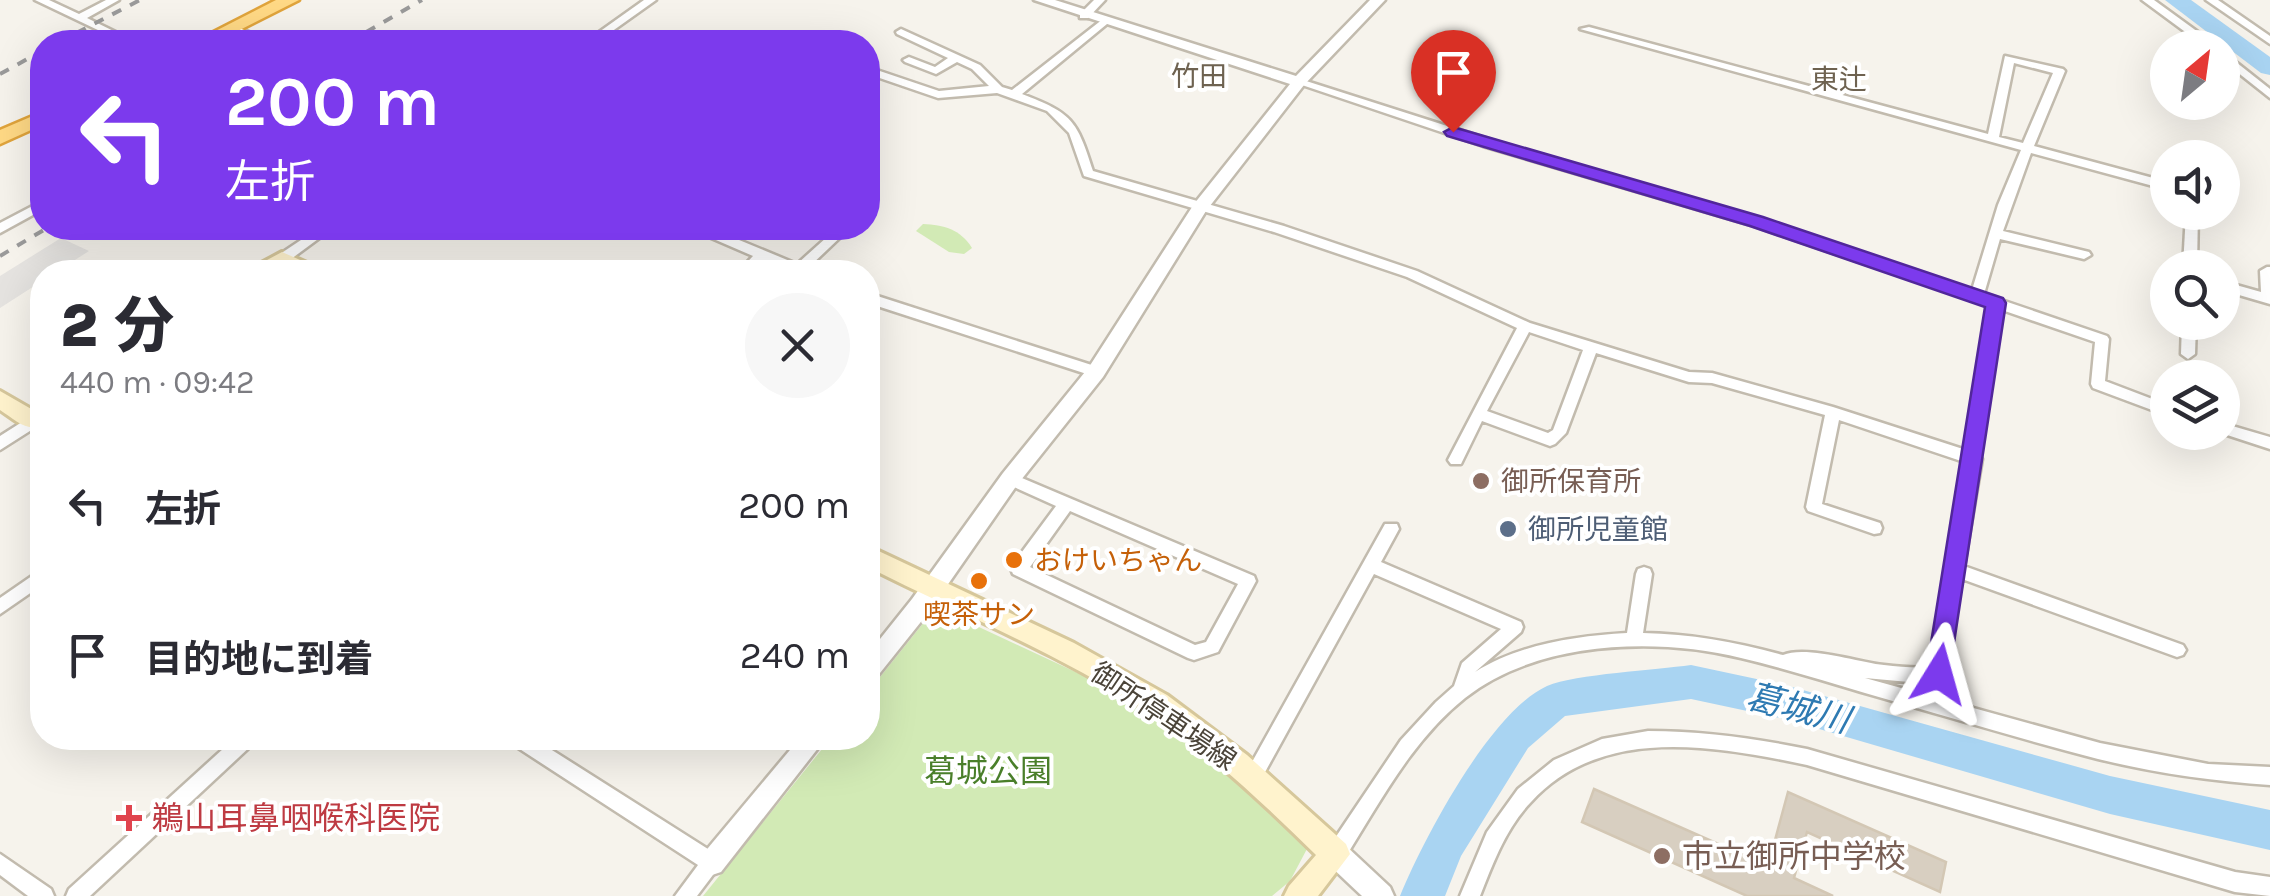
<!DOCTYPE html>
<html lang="ja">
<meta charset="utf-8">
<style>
:root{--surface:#fff;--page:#f7f7f7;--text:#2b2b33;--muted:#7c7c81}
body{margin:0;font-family:Karla,"Noto Sans JP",sans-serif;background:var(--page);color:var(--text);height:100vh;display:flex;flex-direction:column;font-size:38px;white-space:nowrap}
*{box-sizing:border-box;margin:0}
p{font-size:32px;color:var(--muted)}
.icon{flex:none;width:55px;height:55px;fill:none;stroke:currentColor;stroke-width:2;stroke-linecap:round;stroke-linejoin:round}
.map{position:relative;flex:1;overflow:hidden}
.details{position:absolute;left:30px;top:260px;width:850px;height:490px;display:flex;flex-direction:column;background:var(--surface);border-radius:40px;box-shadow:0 10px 40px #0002}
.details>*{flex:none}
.top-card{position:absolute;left:30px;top:30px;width:850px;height:210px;border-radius:40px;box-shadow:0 10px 40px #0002;background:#7c3aed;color:#fff;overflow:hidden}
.needle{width:65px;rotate:29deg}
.fabs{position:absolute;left:2150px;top:30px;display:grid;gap:20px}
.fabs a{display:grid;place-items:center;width:90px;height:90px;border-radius:50%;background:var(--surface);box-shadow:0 10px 40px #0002;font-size:50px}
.pin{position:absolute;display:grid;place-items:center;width:85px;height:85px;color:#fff;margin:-102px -42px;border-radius:50% 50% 50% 0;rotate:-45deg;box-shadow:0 0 10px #0007}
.pin .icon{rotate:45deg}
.me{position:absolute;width:110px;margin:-55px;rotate:8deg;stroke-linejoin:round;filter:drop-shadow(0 0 8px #0008)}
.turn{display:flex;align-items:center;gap:35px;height:210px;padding:0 30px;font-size:45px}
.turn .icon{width:130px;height:130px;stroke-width:2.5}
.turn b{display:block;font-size:70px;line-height:85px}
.round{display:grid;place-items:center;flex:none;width:105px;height:105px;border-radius:52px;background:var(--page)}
.overview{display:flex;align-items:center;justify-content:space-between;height:170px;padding:0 30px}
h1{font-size:60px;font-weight:800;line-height:75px}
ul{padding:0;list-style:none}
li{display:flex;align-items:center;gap:30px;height:150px;padding:0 30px}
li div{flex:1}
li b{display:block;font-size:38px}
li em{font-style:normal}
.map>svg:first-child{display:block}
</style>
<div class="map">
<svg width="2270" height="896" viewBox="0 0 2270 896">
<rect width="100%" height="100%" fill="#f6f3ec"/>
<g fill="#d2eab5">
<path d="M923 224C944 225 960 229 972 248L964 254 949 252 916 231Z"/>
<polygon points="936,607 1123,694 1265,802 1308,847 1290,881 1272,896 703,896 831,738 868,738 868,692"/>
</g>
<polygon fill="#e5e3e0" points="61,238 89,251 56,272 42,272 42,281 0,308 0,276"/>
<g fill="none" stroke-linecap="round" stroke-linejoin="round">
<g fill="#a9d4f2" fill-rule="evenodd">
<polygon points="2165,0 2191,0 2270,57 2270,75 2261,73"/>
<path d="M1691 665 1785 685 2110 776 2270 810V850L2110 814 1785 719 1691 699 1565 716 1528 748 1461 856 1445 896H1400C1423 840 1490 712 1547 686 1576 674 1656 670 1691 665Z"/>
</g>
</g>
<polygon fill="#d8cfc1" stroke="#d3c7b4" stroke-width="2.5" points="1594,789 1768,866 1788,792 1946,862 1940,892 1807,832 1794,878 1833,896 1747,896 1582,822"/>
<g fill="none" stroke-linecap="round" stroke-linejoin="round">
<g stroke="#c2bbae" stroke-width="5">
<g id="minor">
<polygon points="35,0 49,0 79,14 106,0 119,0 87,18 136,42 123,42"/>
<polygon points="644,0 656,0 597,42 585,42"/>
<polygon points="1094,0 1105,0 1088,18 1080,18 1080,14"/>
<polygon points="2142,0 2154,0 2220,48 2207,48"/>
<polygon points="2206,0 2218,0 2270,36 2270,44"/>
<path d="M1103 19 1108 22 1107 24 1022 94C1072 113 1077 120 1093 171L1284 226 1417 271 1530 323 1689 372 1712 373 1833 407 1966 450 1989 306 1751 225 1483 146 1293 82 1295 80H1303L1491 140 1761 219 1972 290 1998 205 2021 150 1580 29 1589 27 1988 134 2005 56 2063 69 2065 71 2034 146 2168 182V190L2031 153 2003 231 2089 252 2091 255 2084 259 2000 239 1984 294 2107 336 2109 339 2105 381 2168 405V416L2093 388 2091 384 2095 342 2002 310 1980 456 1982 459 1964 566 2183 645 2186 650 2183 655 2177 657 1962 579 1945 679 1920 683 1865 678 2100 743 2208 764 2270 767V785C2212 781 2155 773 2098 759 2020 739 1943 715 1865 693 1824 681 1783 668 1741 658 1655 637 1537 641 1465 698 1412 740 1379 804 1343 861L1336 863 1329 861 1326 854 1329 847 1401 740 1436 702 1454 686 1462 663 1501 629 1374 574 1259 783 1253 786 1247 783 1244 777 1247 771 1385 524H1397L1399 529 1381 562 1521 622 1523 627 1521 632 1475 672C1520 644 1575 636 1627 633L1636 574 1638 569 1644 567 1650 569 1652 574 1643 633C1692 634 1736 642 1783 655 1805 645 1858 662 1884 665 1900 667 1916 668 1931 667L1964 462 1839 420 1822 504 1880 523 1882 528 1880 533 1874 534 1808 511 1806 507 1825 415 1712 383 1689 382 1596 353 1566 433 1555 444 1550 446 1482 421 1461 464H1451L1448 460 1517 328 1407 277 1274 232 1084 176 1069 133 1047 111 997 93 938 98 868 74V67L939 91 989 86 972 69 957 62 936 74 905 62 903 60 909 57 935 67 948 58 897 34 896 32 901 29 980 65 1002 87 1012 90ZM2014 63 2053 73 2023 143 1999 137ZM1529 332 1583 350 1553 430 1548 433 1487 411Z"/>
<polygon points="232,25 268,40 269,42 256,42 228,30 227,28"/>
<polygon points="2222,51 2270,89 2270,98 2222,60"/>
<polygon points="42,201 42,210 0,233 0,223"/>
<polygon points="2186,212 2198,212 2197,268 2183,268"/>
<polygon points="319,228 333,228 287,262 277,262 275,259 277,256"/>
<polygon points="694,228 710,228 797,264 837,228 849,229 808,268 810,272 793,272 764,260 752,272 738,272 753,256 695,231"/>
<polygon points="2267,267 2270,267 2270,304 2222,290 2222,281 2261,292 2260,271"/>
<polygon points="868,293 1101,368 1103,372 1096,377 868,303"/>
<polygon points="2182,322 2196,322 2195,354 2188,359 2181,354"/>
<polygon points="33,415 42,420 42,433 33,429 0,450 0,436"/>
<polygon points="2222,423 2270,437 2270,449 2218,432 2222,432"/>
<path d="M1010 473 1254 576 1256 581 1218 652 1194 660 1188 658 1013 574 1011 569 1013 564 1056 506 1005 483 1002 479 1005 475ZM1070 511 1238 584 1206 642 1195 645 1030 567Z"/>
<polygon points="42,569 42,585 0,614 0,598"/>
<path d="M1648 731C1703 731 1753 738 1807 749L2235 872 2270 877V896L2235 892 1807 765C1716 746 1602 724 1531 802 1506 828 1493 863 1480 896H1460L1487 832 1518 789 1554 760 1602 739Z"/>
<polygon points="235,738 256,738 253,744 90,896 66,896 69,889"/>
<polygon points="509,738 533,738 719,856 722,863 697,896 675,896 698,865 512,744"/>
<polygon points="0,854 51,889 54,896 28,896 0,875"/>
</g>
</g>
<g stroke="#c2bbae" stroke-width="5">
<g id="tertiary">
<polygon points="1034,0 1055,0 1296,76 1370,0 1385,0 1304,85 1206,211 1103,377 1017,485 928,613 876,678 868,681 868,654 912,599 1003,473 1089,367 1194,204 1290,84"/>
<polygon points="800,738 826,738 721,872 712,875 703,872 699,863 703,854"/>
<polygon points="1336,842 1345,845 1390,887 1394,896 1362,896 1327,863 1323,854 1327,845"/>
</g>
</g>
<g stroke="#d6c79b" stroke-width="6">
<g id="secondary">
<polygon points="282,252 316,267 319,272 293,272 283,267 275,272 251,272 254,267"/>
<path d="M0 391 33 410 42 407V426C26 432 14 419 0 410Z"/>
<path d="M868 546 1074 643 1167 695 1247 755 1346 844 1350 854 1318 896H1284L1289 886 1316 855C1263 803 1209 752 1147 711 1059 654 961 614 868 567Z"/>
</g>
</g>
<g stroke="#e0a43c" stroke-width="5">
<g id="trunk">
<polygon points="276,0 299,0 216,42 194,42"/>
<polygon points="42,112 42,125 0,144 0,130"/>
</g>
</g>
<use href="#minor" fill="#fff" fill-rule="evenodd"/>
<use href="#tertiary" fill="#fff" fill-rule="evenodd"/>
<use href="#secondary" fill="#fff3cd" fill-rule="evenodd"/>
<use href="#trunk" fill="#ffd985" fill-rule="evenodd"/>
<g stroke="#9a9a9a" stroke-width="4" stroke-dasharray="10 10" stroke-linecap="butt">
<polyline points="59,42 140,0"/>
<polyline points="349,42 422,0"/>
<polyline points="0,74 42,51"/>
<polyline points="0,256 47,228"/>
</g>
</g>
<polygon fill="#7c3aed" stroke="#51269a" stroke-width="2.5" points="1453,127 1763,217 2003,298 2006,303 1948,682 1939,685 1930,682 1926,674 1985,307 1750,226 1447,136 1444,132"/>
<g fill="#8d6e63" stroke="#fff" stroke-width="4">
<circle cx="1481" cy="481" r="10"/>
<circle cx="1662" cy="856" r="10"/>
</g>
<circle fill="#5c6f8a" stroke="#fff" stroke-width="4" cx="1508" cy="529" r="10"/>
<g fill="#e8710a" stroke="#fff" stroke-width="4">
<circle cx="1014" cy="560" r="10"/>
<circle cx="979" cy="581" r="10"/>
</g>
<path fill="#e0444e" stroke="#fff" stroke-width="4" d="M124 803h10v10h10v10h-10v10h-10v-10h-10v-10h10z"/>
<g text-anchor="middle" stroke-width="8" stroke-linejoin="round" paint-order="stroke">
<g font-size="28" fill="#6e6250" stroke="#fff">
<text x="1199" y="86">竹田</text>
<text x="1839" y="89">東辻</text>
</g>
<g font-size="28" fill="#785e54" stroke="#fff" text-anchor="start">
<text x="1501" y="491">御所保育所</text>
</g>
<g font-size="28" fill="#4e5e75" stroke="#fff" text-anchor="start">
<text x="1528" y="539">御所児童館</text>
</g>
<g font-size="28" fill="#c56008" stroke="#fff" text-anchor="start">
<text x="1034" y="570">おけいちゃん</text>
<text x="979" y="624" text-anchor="middle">喫茶サン</text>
</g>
<g font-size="28" fill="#4b4439" stroke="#fff">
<text transform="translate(1164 716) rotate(34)" y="10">御所停車場線</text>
</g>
<g font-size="32" fill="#4a7f2a" stroke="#fff">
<text x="988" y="782">葛城公園</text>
</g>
<g font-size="32" fill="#be3a42" stroke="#fff" text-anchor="start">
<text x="152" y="829">鵜山耳鼻咽喉科医院</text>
</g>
<g font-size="32" fill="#785e54" stroke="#fff" text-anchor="start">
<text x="1682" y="867">市立御所中学校</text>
</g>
<g font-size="35" font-style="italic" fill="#2e7ab2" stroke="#fff">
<text transform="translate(1798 708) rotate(14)" y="12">葛城川</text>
</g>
</g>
</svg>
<div class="fabs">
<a><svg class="needle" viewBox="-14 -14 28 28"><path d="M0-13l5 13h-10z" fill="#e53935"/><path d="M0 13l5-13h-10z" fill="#7c7c81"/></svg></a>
<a><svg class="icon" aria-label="sound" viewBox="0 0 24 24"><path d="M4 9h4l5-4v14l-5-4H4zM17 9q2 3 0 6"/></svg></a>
<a><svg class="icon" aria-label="search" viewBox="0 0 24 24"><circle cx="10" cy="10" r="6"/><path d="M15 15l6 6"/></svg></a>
<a><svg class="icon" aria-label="layers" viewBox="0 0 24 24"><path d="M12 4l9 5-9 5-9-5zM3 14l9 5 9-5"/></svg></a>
</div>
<div class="pin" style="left:1453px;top:132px;background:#d93025"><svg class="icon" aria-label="arrive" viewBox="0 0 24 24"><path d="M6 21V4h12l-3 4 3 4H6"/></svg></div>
<svg class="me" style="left:1939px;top:674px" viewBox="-20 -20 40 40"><path d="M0-17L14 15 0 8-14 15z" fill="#7c3aed" stroke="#fff" stroke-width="4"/></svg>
<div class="top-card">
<div class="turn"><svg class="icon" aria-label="left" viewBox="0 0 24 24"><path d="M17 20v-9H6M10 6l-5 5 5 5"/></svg><div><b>200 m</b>左折</div></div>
</div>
<section class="details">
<div class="overview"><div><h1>2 分</h1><p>440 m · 09:42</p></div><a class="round"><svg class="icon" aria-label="close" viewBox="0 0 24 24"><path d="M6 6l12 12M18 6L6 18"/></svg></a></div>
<ul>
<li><svg class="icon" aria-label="left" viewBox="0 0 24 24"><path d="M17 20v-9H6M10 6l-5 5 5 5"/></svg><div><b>左折</b></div><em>200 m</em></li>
<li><svg class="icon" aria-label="arrive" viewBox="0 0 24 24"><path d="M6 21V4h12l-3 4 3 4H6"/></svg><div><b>目的地に到着</b></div><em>240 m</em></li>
</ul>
</section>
</div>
